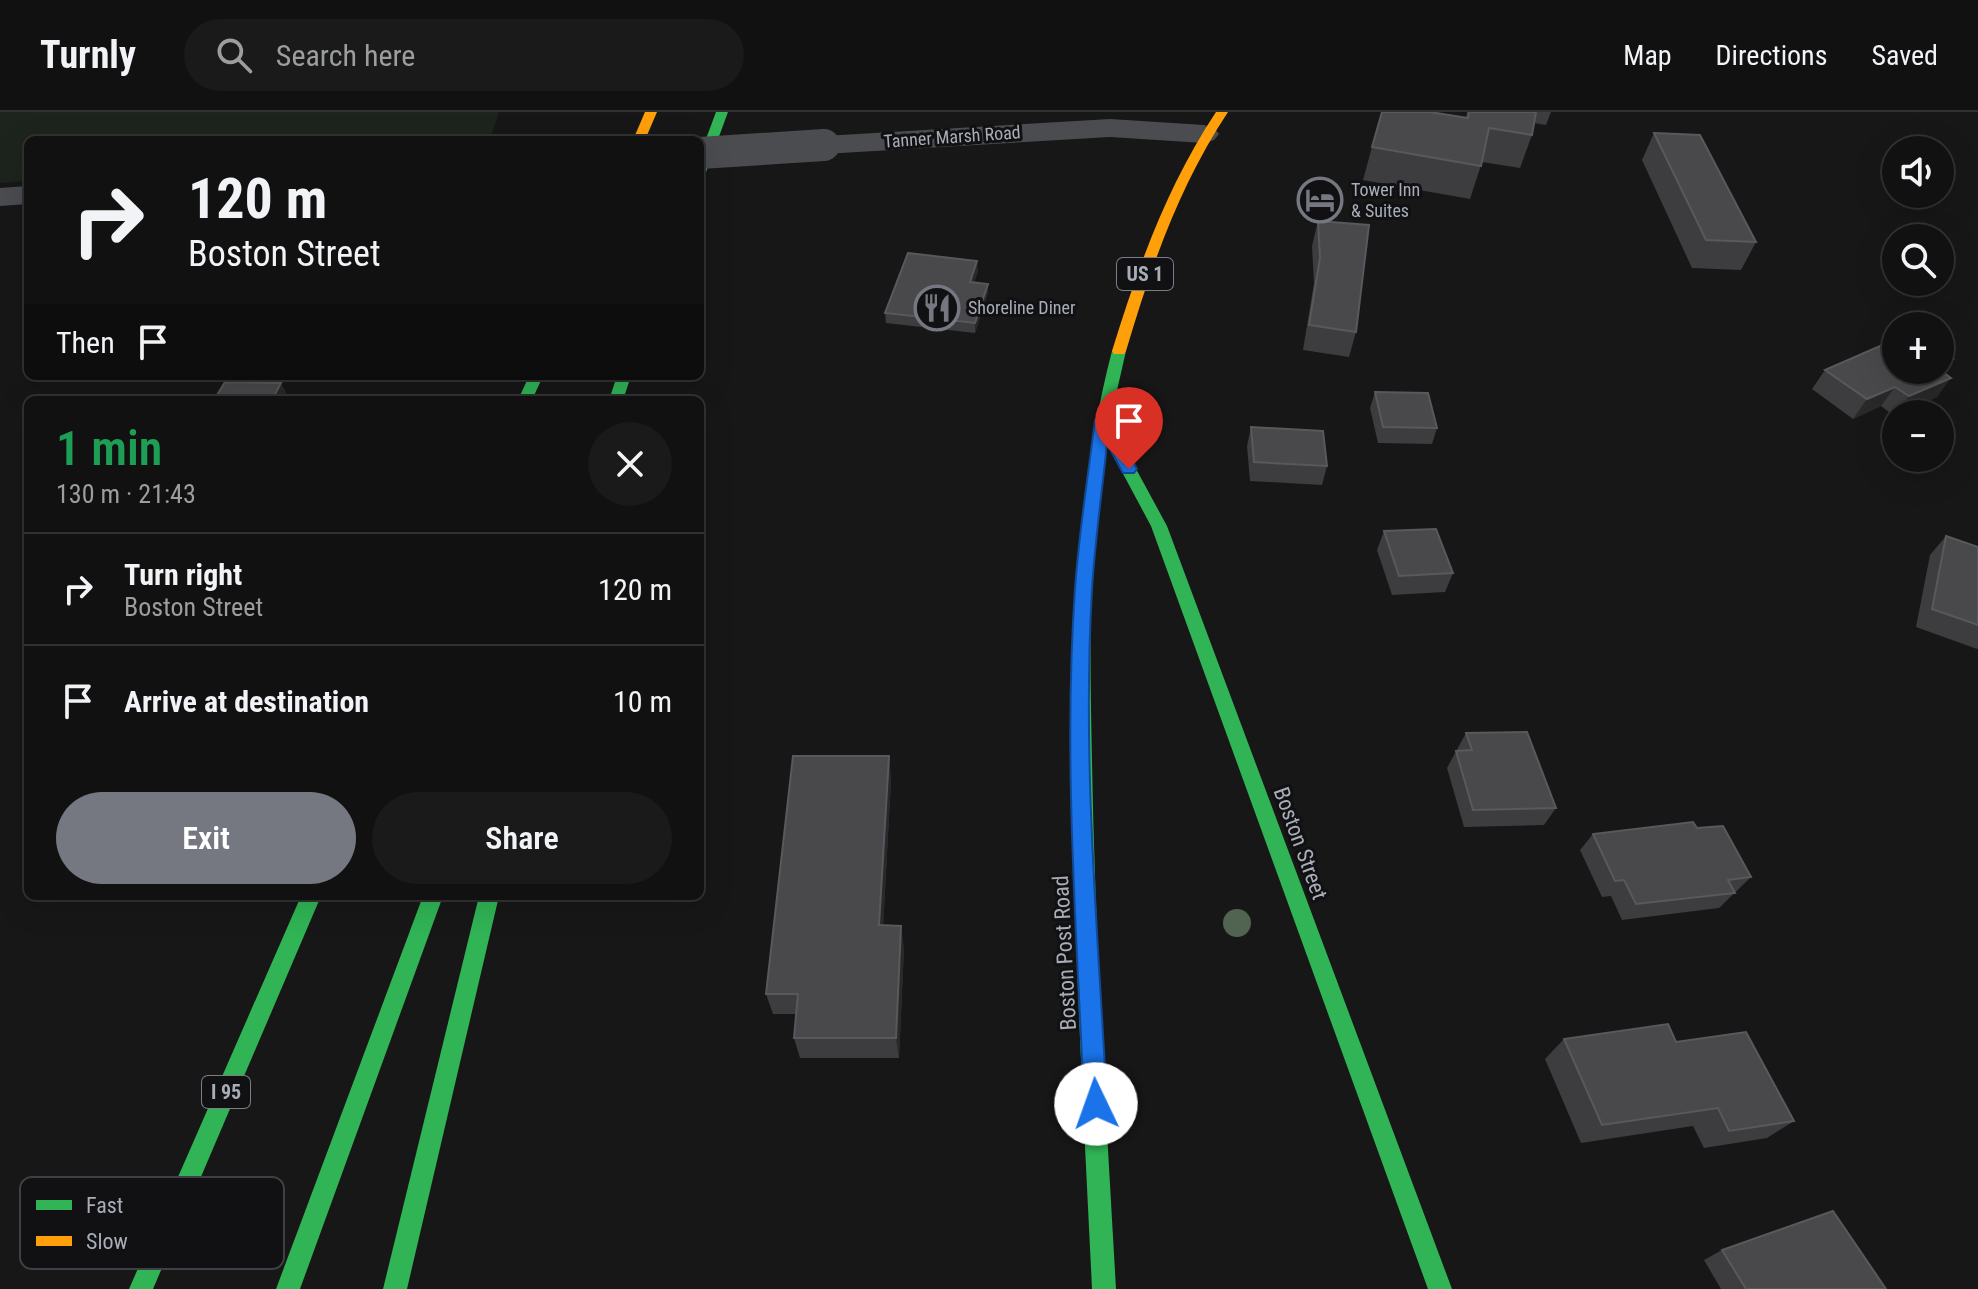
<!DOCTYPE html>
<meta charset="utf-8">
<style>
:root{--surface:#111;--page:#1a1a1a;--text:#f1f3f6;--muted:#9c9d9f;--line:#303131;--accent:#757880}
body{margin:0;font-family:"Roboto Condensed",sans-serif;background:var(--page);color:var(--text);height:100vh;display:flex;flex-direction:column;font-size:30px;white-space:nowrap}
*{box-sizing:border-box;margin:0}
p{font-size:26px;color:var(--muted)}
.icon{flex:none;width:44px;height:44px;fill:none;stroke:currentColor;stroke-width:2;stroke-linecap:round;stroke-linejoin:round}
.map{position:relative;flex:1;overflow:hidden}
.side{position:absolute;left:24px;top:284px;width:680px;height:504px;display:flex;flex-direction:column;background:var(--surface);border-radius:12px;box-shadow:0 8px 32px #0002,0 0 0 2px var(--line)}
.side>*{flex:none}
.guide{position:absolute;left:24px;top:24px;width:680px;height:244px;border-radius:12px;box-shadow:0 8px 32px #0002,0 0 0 2px var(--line);background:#111;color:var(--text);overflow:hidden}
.tools{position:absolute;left:1882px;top:24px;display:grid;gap:16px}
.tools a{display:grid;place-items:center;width:72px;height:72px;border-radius:50%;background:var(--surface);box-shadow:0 8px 32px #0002,0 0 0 2px var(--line);font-size:40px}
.pin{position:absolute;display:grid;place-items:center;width:68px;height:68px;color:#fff;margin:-82px -34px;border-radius:50% 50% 50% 0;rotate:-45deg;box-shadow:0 0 8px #0007}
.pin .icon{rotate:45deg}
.me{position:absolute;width:88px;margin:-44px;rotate:357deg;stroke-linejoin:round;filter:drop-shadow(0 0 6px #0008)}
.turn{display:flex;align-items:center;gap:28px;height:168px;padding:0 32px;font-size:36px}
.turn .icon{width:104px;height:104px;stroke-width:2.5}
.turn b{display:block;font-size:56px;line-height:68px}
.then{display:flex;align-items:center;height:76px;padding:0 32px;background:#0003;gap:16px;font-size:30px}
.round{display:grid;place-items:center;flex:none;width:84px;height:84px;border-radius:42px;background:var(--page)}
.summary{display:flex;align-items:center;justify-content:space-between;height:136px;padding:0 32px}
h1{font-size:48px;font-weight:600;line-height:60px;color:#1e9e55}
.button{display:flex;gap:16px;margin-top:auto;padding:16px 32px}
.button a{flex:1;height:92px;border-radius:48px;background:var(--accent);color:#fff;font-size:32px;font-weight:600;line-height:92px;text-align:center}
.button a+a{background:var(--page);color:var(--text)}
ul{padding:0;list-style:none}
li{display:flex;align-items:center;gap:24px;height:112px;padding:0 32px;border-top:2px solid var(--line)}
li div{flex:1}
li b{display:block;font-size:30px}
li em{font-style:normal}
header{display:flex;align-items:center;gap:48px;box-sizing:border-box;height:112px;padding:0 40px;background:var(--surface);border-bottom:2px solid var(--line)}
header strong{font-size:38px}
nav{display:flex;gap:44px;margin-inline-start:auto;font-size:28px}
.search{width:560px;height:72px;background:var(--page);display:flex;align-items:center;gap:20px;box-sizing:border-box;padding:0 28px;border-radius:44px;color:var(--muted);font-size:30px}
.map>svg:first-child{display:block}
</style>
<header>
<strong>Turnly</strong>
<div class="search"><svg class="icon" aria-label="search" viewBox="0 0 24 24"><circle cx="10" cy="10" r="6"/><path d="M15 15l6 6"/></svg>Search here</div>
<nav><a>Map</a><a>Directions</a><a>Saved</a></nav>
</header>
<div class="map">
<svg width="1978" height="1177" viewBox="0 0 1978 1177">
<rect width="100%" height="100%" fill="#171717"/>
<polygon fill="#1d241e" points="0,0 499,0 490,28 28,28 28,69 0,71"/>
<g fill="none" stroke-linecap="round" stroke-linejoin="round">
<g fill="#4b4c50" fill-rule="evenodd">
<polygon points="1110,7 1204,13 1214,16 1219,22 1214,28 1204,31 1110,25 824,42 814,39 809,33 814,27 824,24"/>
<polygon points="28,74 28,92 0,94 0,76"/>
</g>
<g fill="#30b455" fill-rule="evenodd">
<polygon points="716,0 728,0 706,60 700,64 700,43"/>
<path d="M1119 235 1126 239 1110 309 1167 414 1452 1177H1428L1151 414 1106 330C1087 434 1090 544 1092 650 1095 826 1106 1001 1116 1177H1092C1084 1008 1074 839 1073 670 1072 524 1075 381 1112 239Z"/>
<polygon points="529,264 543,264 532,288 518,288"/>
<polygon points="617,264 631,264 623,288 609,288"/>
<polygon points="301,784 321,784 153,1177 129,1177"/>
<polygon points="423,784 443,784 300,1177 276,1177"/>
<polygon points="479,784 499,784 407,1177 383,1177"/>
</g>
<g fill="#ff9f0a" fill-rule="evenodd">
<polygon points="645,0 657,0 645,28 633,28"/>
<path d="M1216 0H1228C1179 74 1151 155 1126 239L1124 242H1114L1112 239C1138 155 1167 74 1216 0Z"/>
</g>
<polyline stroke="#4b4c50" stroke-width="32" points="700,41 824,33"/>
</g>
<circle fill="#506451" cx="1237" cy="811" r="14"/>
<g fill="#3d3d3f">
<polygon points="1467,0 1551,0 1546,13 1534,11 1532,23 1520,56 1482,50 1470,87 1363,68 1372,35 1466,6"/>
<polygon points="1654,21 1756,130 1741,158 1692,156 1642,48"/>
<polygon points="1318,109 1356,220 1349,245 1303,238 1314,171 1312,134"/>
<polygon points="978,159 974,170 988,172 988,181 975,221 886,211 885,201"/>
<polygon points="1953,247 1943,260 1937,285 1894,304 1881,294 1853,307 1812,277 1825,258"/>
<polygon points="1375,280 1437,316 1432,332 1378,331 1370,296"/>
<polygon points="1251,315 1327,354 1322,373 1250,369 1247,334"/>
<polygon points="1384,419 1453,461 1445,480 1392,483 1377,438"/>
<polygon points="1946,424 1978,435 1978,536 1977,537 1916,515 1930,443"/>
<polygon points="1466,621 1556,696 1544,713 1464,715 1447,656"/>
<polygon points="889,644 891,668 883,814 904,836 899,946 800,946 794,926 796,902 773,902 766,882"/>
<polygon points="1697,716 1751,765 1719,796 1622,808 1611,784 1602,785 1580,738 1593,722"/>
<polygon points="1564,927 1676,930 1794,1009 1767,1026 1704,1036 1693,1014 1581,1031 1545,947"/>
<polygon points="1722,1138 1886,1177 1721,1177 1704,1148"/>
</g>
<g fill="#29292a">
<polygon points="977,149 978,159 971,180 970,170"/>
<polygon points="988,172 988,181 975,221 975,211"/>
<polygon points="1953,247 1939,266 1940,252"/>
<polygon points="1951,266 1937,285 1894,304 1909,284"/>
<polygon points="281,271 290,288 272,288"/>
<polygon points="1895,275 1881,294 1853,307 1867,287"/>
<polygon points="889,644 891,668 882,835 879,813"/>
<polygon points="901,814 904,836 899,946 896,926"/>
</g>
<g fill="#49494c" stroke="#58595d" stroke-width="2">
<polygon points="1382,0 1430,0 1468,6 1469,0 1536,0 1532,23 1489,16 1481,54 1372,35"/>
<polygon points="1654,21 1700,23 1756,130 1706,128"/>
<polygon points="1318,109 1369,113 1356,220 1309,213 1320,146"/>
<polygon points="908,141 977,149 970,170 988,172 975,211 885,201"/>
<polygon points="1896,227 1896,258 1940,258 1951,266 1909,284 1895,275 1867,287 1825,258"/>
<polygon points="1940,238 1953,247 1940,252"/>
<polygon points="225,270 281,271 272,288 214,288"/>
<polygon points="1375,280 1428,281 1437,316 1383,315"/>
<polygon points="1251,315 1323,319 1327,354 1254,350"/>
<polygon points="1436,417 1453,461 1399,464 1384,419"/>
<polygon points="1946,424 1978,435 1978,513 1932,497"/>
<polygon points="1527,620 1556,696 1473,698 1456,639 1472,638 1466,621"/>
<polygon points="793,644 889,644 879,813 901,814 896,926 794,926 798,882 766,882"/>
<polygon points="1693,710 1697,716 1723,714 1751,765 1728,768 1735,781 1636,792 1624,768 1615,769 1593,722"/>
<polygon points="1668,912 1676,930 1746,920 1794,1009 1729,1019 1718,996 1602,1013 1564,927"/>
<polygon points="1833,1099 1886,1177 1746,1177 1722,1138"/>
</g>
<path fill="#1a73e8" stroke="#114b97" stroke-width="2" d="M1102 303 1108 304 1137 357 1134 361H1123L1107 332C1102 380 1095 428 1092 477 1082 648 1098 821 1107 992L1104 1000 1096 1004 1088 1000 1084 992C1077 821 1063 648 1075 477 1079 420 1088 364 1095 308Z"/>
<defs>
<g id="hotel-ring" transform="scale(2.3)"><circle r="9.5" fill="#111113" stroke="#757880" stroke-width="1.5"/><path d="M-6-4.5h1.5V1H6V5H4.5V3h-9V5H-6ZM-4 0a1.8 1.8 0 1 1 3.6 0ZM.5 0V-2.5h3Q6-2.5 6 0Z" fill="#757880"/></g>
<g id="restaurant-ring" transform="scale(2.3)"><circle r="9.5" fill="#111113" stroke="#757880" stroke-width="1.5"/><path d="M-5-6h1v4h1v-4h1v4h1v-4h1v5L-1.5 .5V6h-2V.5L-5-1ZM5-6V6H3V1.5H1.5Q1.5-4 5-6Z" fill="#757880"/></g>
</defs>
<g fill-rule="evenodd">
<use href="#hotel-ring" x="1320" y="88"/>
<use href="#restaurant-ring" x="937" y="196"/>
</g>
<g text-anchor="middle" stroke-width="6" stroke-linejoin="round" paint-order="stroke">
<g font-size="18" fill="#a8adb8" stroke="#111113">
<text transform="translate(952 25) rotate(-4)" y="6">Tanner Marsh Road</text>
</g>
<g font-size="18" fill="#a8adb8" stroke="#111113" text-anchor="start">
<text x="1351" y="84">Tower Inn<tspan x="1351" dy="21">&amp; Suites</tspan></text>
<text x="968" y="202">Shoreline Diner</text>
</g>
<g fill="#111113" stroke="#7b7e86" stroke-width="2">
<rect x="1117" y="146" width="56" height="32" rx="6"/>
<rect x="202" y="964" width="48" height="32" rx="6"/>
</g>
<g font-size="20" font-weight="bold" fill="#a8adb8">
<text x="1145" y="169">US 1</text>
<text x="226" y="987">I 95</text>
</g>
<g font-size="22" fill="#a8adb8" stroke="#111113">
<text transform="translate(1301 731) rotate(70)" y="8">Boston Street</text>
<text transform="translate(1064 841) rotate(-93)" y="8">Boston Post Road</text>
</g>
</g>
<rect x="20" y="1065" width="264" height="92" rx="12" fill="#111113" stroke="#3e4045" stroke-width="2"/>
<rect x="36" y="1088" width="36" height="10" fill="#30b455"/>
<rect x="36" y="1124" width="36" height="10" fill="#ff9f0a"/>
<g font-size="22" fill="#a8adb8">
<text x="86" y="1101">Fast</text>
<text x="86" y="1137">Slow</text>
</g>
</svg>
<div class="tools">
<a><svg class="icon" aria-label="sound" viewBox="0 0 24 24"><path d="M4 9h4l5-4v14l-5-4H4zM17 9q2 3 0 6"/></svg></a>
<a><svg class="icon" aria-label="search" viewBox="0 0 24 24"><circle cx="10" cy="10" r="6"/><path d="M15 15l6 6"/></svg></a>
<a>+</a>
<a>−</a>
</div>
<div class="pin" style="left:1129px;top:357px;background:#d93025"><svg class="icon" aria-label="arrive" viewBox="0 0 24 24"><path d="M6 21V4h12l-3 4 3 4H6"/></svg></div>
<svg class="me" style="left:1096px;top:992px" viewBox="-20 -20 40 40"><circle r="19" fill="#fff"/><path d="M0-13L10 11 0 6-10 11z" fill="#1a73e8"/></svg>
<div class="guide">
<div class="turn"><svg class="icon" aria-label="right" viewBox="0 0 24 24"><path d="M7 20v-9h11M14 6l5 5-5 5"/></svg><div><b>120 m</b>Boston Street</div></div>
<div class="then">Then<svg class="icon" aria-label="arrive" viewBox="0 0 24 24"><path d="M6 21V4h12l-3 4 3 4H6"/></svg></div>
</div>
<section class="side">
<div class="summary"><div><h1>1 min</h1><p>130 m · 21:43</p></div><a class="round"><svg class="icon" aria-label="close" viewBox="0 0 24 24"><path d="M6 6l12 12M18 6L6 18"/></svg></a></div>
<ul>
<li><svg class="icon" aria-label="right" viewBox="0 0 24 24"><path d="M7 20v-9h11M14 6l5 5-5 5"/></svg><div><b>Turn right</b><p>Boston Street</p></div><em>120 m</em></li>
<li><svg class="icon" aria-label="arrive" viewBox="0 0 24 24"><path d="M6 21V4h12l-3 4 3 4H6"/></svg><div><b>Arrive at destination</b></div><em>10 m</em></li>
</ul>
<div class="button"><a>Exit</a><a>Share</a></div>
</section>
</div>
